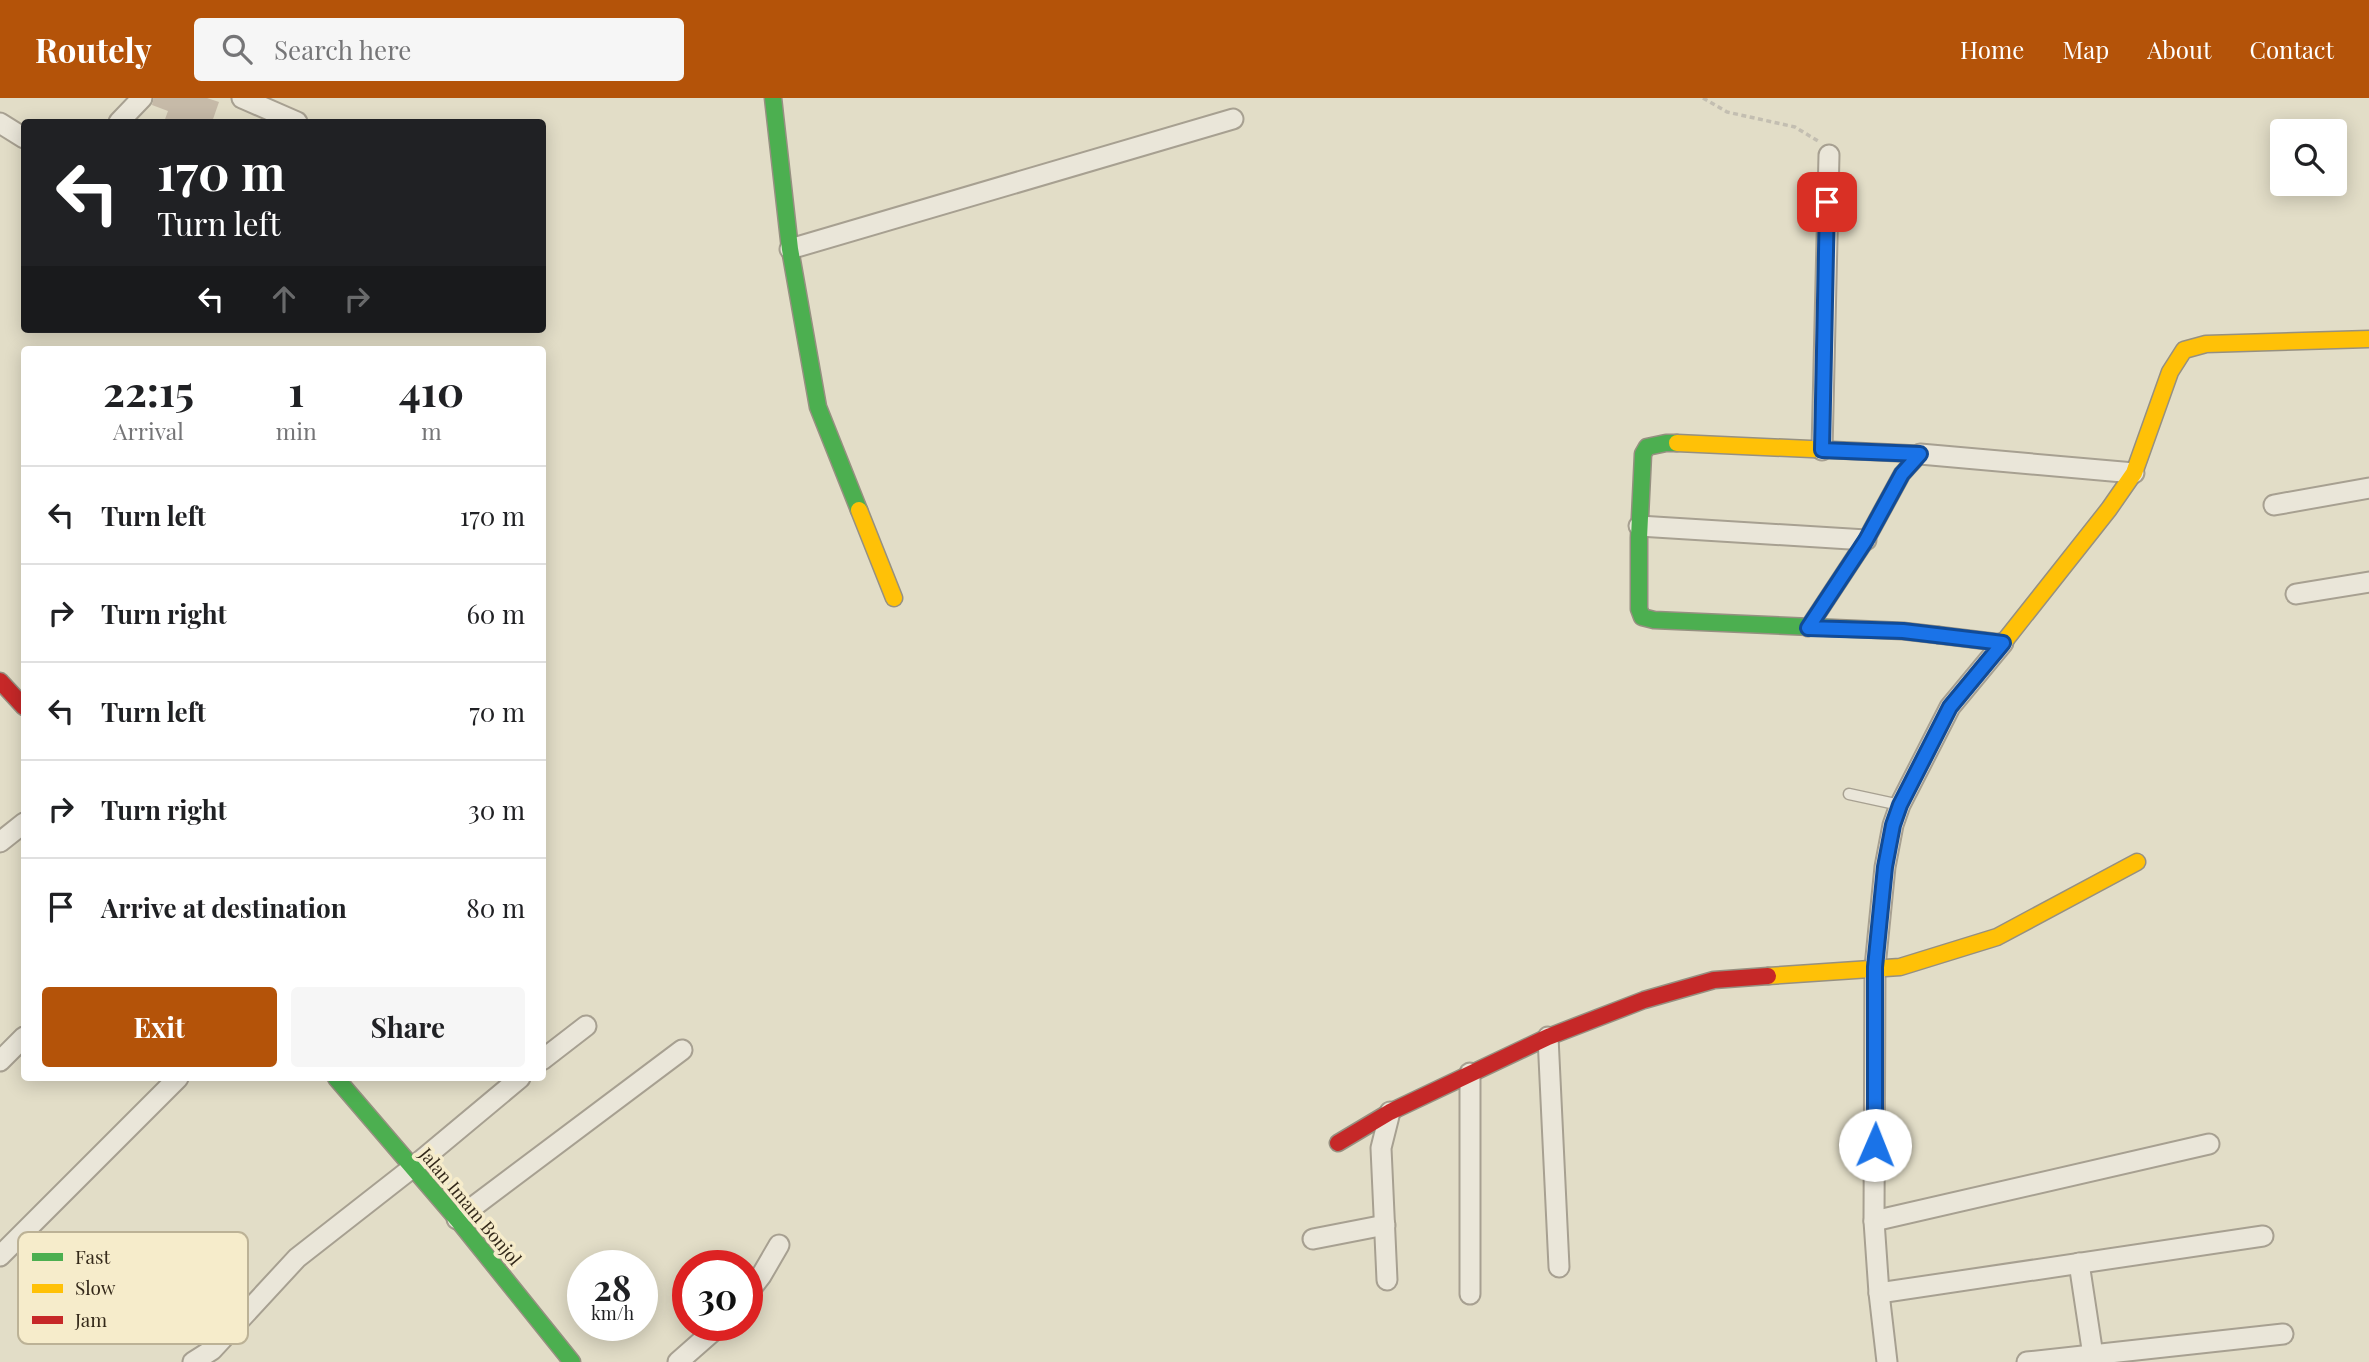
<!DOCTYPE html>
<style>
:root{--surface:#fff;--page:#f6f6f6;--text:#202124;--muted:#757577;--line:#e0e0e0;--accent:#b45309}
body{margin:0;font-family:"Playfair Display",serif;background:var(--page);color:var(--text);height:100vh;display:flex;flex-direction:column;font-size:26px;white-space:nowrap}
*{box-sizing:border-box;margin:0}
p{font-size:23px;color:var(--muted)}
.icon{flex:none;width:38px;height:38px;fill:none;stroke:currentColor;stroke-width:2;stroke-linecap:round;stroke-linejoin:round}
.map{position:relative;flex:1;overflow:hidden}
.details{position:absolute;left:21px;top:248px;width:525px;height:735px;display:flex;flex-direction:column;background:var(--surface);border-radius:7px;box-shadow:0 4px 18px #0003}
.details>*{flex:none}
.guide{position:absolute;left:21px;top:21px;width:525px;height:214px;border-radius:7px;box-shadow:0 4px 18px #0003;background:#202124;color:#fff;overflow:hidden}
.buttons{position:absolute;left:2270px;top:21px;display:grid;gap:14px}
.buttons a{display:grid;place-items:center;width:77px;height:77px;border-radius:7px;background:var(--surface);box-shadow:0 4px 18px #0003;font-size:35px}
.speed{position:absolute;left:567px;top:1152px;display:flex;gap:14px;font-size:35px;font-weight:700;text-align:center}
.speed>*{display:grid;place-content:center;width:91px;height:91px;border-radius:50%;background:var(--surface);box-shadow:0 4px 18px #0003;line-height:1}
.speed small{font-size:18px;font-weight:400}
.speed .limit{border:10px solid #d22;background:#fff;color:#111}
.pin{position:absolute;display:grid;place-items:center;width:60px;height:60px;color:#fff;margin:-30px;border-radius:14px;box-shadow:0 4px 10px #0006}
.me{position:absolute;width:77px;margin:-38px;rotate:1deg;stroke-linejoin:round;filter:drop-shadow(0 0 5px #0008)}
.turn{display:flex;align-items:center;gap:24px;height:147px;padding:0 21px;font-size:32px}
.turn .icon{width:91px;height:91px;stroke-width:2.5}
.turn b{display:block;font-size:49px;line-height:60px}
.lanes{display:flex;align-items:center;height:66px;padding:0 21px;background:#0003;justify-content:center;gap:35px;direction:ltr}
.lanes .off{opacity:.35}
.eta{display:flex;justify-content:space-evenly;align-items:center;height:119px;text-align:center}
.eta b{font-size:42px;font-weight:700;line-height:49px}
.primary-button{display:flex;gap:14px;margin-top:auto;padding:14px 21px}
.primary-button a{flex:1;height:80px;border-radius:7px;background:var(--accent);color:#fff;font-size:28px;font-weight:700;line-height:80px;text-align:center}
.primary-button a+a{background:var(--page);color:var(--text)}
ul{padding:0;list-style:none}
li{display:flex;align-items:center;gap:21px;height:98px;padding:0 21px;border-top:2px solid var(--line)}
li div{flex:1}
li b{display:block;font-size:26px}
li em{font-style:normal}
header{display:flex;align-items:center;gap:42px;box-sizing:border-box;height:98px;padding:0 35px;background:var(--accent);color:#fff}
header strong{font-size:33px}
nav{display:flex;gap:38px;margin-inline-start:auto;font-size:24px}
.search{width:490px;height:63px;background:var(--page);display:flex;align-items:center;gap:18px;box-sizing:border-box;padding:0 24px;border-radius:7px;color:var(--muted);font-size:26px}
.map>svg:first-child{display:block}
</style>
<header>
<strong>Routely</strong>
<div class="search"><svg class="icon" aria-label="search" viewBox="0 0 24 24"><circle cx="10" cy="10" r="6"/><path d="M15 15l6 6"/></svg>Search here</div>
<nav><a>Home</a><a>Map</a><a>About</a><a>Contact</a></nav>
</header>
<div class="map">
<svg width="2369" height="1264" viewBox="0 0 2369 1264">
<rect width="100%" height="100%" fill="#e2ddc7"/>
<polygon fill="#c6baa8" points="154,0 207,0 219,4 212,24 164,24 168,13 152,7"/>
<g fill="none" stroke-linecap="round" stroke-linejoin="round">
<g stroke="#a7a091" stroke-width="13">
<polyline id="lane" points="1849,696 1900,707"/>
</g>
<g stroke="#a7a091" stroke-width="23">
<g id="street">
<polyline points="242,0 297,24"/>
<polyline points="119,24 142,0"/>
<polyline points="0,25 24,40"/>
<polyline points="790,151 1233,21"/>
<polyline points="1822,352 1829,57"/>
<polyline points="1920,356 2134,375"/>
<polyline points="2274,407 2369,390"/>
<polyline points="1639,428 1866,442"/>
<polyline points="2296,496 2369,484"/>
<polyline points="0,744 24,725"/>
<polyline points="1548,939 1559,1169"/>
<polyline points="542,962 586,928"/>
<polyline points="0,963 24,939"/>
<polyline points="1470,975 1470,1196"/>
<polyline points="457,1121 682,952"/>
<polyline points="1874,1123 2209,1046"/>
<polyline points="1313,1141 1385,1127"/>
<polyline points="0,1158 178,980"/>
<polyline points="2079,1165 2094,1264"/>
<polyline points="1387,1182 1381,1050 1390,1014"/>
<polyline points="1879,1195 2263,1138"/>
<polyline points="747,1196 761,1178 779,1147"/>
<polyline points="193,1264 212,1252 297,1160 412,1070 520,980"/>
<polyline points="678,1264 720,1227"/>
<polyline points="1887,1264 1879,1195 1874,1123 1875,869 1885,769 1893,727 1900,707 1950,609 2003,545"/>
<polyline points="2027,1264 2283,1236"/>
</g>
</g>
<g stroke="#969081" stroke-width="19">
<g id="fast">
<polyline points="773,0 790,151 818,309 859,412"/>
<polyline points="1677,345 1666,345 1647,349 1643,356 1639,440 1639,511 1642,519 1654,522 1903,533 1938,537"/>
<polyline points="336,980 457,1121 572,1264"/>
</g>
</g>
<g stroke="#969081" stroke-width="19">
<g id="slow">
<polyline points="1677,345 1920,356 1902,376 1866,442 1808,530"/>
<polyline points="859,412 894,500"/>
<polyline points="1938,537 2003,545 2109,411 2134,375 2170,274 2184,252 2206,246 2369,241"/>
<polyline points="1768,878 1900,869 1997,839 2137,764"/>
</g>
</g>
<g stroke="#969081" stroke-width="19">
<g id="jam">
<polyline points="0,583 24,609"/>
<polyline points="1338,1045 1390,1014 1548,939 1644,902 1714,882 1768,878"/>
</g>
</g>
<polyline stroke="#c3beb1" stroke-width="3.5" stroke-dasharray="5 3.5" stroke-linecap="butt" points="1703,0 1727,14 1795,29 1818,43"/>
<use href="#lane" stroke="#eae6d9" stroke-width="10"/>
<use href="#street" stroke="#eae6d9" stroke-width="19"/>
<use href="#fast" stroke="#4caf50" stroke-width="16"/>
<use href="#slow" stroke="#ffc107" stroke-width="16"/>
<use href="#jam" stroke="#c62828" stroke-width="16"/>
</g>
<g fill="none" stroke-linecap="round" stroke-linejoin="round">
<g stroke="#114b97" stroke-width="18">
<polyline id="route" points="1827,104 1822,352 1920,356 1902,376 1866,442 1808,530 1903,533 2003,545 1950,609 1900,707 1893,727 1885,769 1875,869 1875,1047"/>
</g>
<use href="#route" stroke="#1a73e8" stroke-width="12"/>
</g>
<g text-anchor="middle" stroke-width="7" stroke-linejoin="round" paint-order="stroke">
<g font-size="18" fill="#34291a" stroke="#f6eccb">
<text transform="translate(470 1109) rotate(50)" y="6">Jalan Imam Bonjol</text>
</g>
</g>
<rect x="18" y="1134" width="230" height="112" rx="10" fill="#f6eccb" stroke="#bcb296" stroke-width="2"/>
<rect x="32" y="1155" width="31" height="8" fill="#4caf50"/>
<rect x="32" y="1186" width="31" height="9" fill="#ffc107"/>
<rect x="32" y="1218" width="31" height="8" fill="#c62828"/>
<g font-size="19" fill="#34291a">
<text x="75" y="1166">Fast</text>
<text x="75" y="1197">Slow</text>
<text x="75" y="1229">Jam</text>
</g>
</svg>
<div class="buttons">
<a><svg class="icon" aria-label="search" viewBox="0 0 24 24"><circle cx="10" cy="10" r="6"/><path d="M15 15l6 6"/></svg></a>
</div>
<div class="speed"><div>28<small>km/h</small></div><div class="limit">30</div></div>
<div class="pin" style="left:1827px;top:104px;background:#d93025"><svg class="icon" aria-label="arrive" viewBox="0 0 24 24"><path d="M6 21V4h12l-3 4 3 4H6"/></svg></div>
<svg class="me" style="left:1875px;top:1047px" viewBox="-20 -20 40 40"><circle r="19" fill="#fff"/><path d="M0-13L10 11 0 6-10 11z" fill="#1a73e8"/></svg>
<div class="guide">
<div class="turn"><svg class="icon" aria-label="left" viewBox="0 0 24 24"><path d="M17 20v-9H6M10 6l-5 5 5 5"/></svg><div><b>170 m</b>Turn left</div></div>
<div class="lanes"><svg class="icon" aria-label="left" viewBox="0 0 24 24"><path d="M17 20v-9H6M10 6l-5 5 5 5"/></svg><svg class="icon off" aria-label="ahead" viewBox="0 0 24 24"><path d="M12 20V5M6 11l6-6 6 6"/></svg><svg class="icon off" aria-label="right" viewBox="0 0 24 24"><path d="M7 20v-9h11M14 6l5 5-5 5"/></svg></div>
</div>
<section class="details">
<div class="eta">
<div><b>22:15</b><p>Arrival</p></div>
<div><b>1</b><p>min</p></div>
<div><b>410</b><p>m</p></div>
</div>
<ul>
<li><svg class="icon" aria-label="left" viewBox="0 0 24 24"><path d="M17 20v-9H6M10 6l-5 5 5 5"/></svg><div><b>Turn left</b></div><em>170 m</em></li>
<li><svg class="icon" aria-label="right" viewBox="0 0 24 24"><path d="M7 20v-9h11M14 6l5 5-5 5"/></svg><div><b>Turn right</b></div><em>60 m</em></li>
<li><svg class="icon" aria-label="left" viewBox="0 0 24 24"><path d="M17 20v-9H6M10 6l-5 5 5 5"/></svg><div><b>Turn left</b></div><em>70 m</em></li>
<li><svg class="icon" aria-label="right" viewBox="0 0 24 24"><path d="M7 20v-9h11M14 6l5 5-5 5"/></svg><div><b>Turn right</b></div><em>30 m</em></li>
<li><svg class="icon" aria-label="arrive" viewBox="0 0 24 24"><path d="M6 21V4h12l-3 4 3 4H6"/></svg><div><b>Arrive at destination</b></div><em>80 m</em></li>
</ul>
<div class="primary-button"><a>Exit</a><a>Share</a></div>
</section>
</div>
